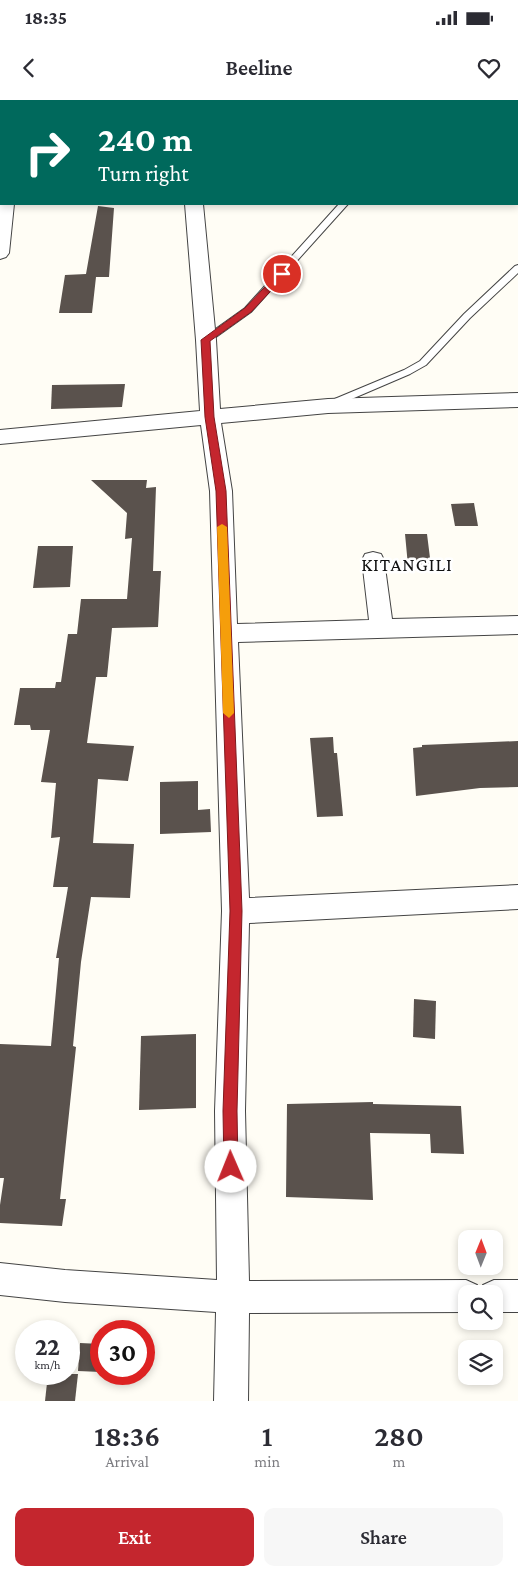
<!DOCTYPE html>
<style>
:root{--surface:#fff;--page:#f7f7f7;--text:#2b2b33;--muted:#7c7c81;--accent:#c4262e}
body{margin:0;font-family:"Crimson Pro",serif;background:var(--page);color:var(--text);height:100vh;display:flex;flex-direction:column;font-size:19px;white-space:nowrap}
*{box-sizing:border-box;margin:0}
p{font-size:16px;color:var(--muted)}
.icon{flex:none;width:28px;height:28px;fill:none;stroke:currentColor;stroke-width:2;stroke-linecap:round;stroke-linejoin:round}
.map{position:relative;height:1301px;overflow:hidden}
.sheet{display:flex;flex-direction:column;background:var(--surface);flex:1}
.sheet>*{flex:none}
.banner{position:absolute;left:0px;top:0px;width:519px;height:105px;box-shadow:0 2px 8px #0003;background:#00695c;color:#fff;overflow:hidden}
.needle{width:32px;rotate:1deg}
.controls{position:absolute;left:458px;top:1130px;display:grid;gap:10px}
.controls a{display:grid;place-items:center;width:45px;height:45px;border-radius:10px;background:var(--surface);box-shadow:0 2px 8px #0003;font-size:25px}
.speed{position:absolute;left:15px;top:1220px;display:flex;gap:10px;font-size:25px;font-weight:700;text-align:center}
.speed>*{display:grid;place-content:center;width:65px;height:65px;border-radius:50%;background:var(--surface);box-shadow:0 2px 8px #0003;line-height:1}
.speed small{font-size:12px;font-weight:400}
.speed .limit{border:8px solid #d22;background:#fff;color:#111}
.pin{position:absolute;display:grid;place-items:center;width:42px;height:42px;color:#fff;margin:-21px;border:2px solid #fff;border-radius:50%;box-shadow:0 1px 5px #0007}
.me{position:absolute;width:55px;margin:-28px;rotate:359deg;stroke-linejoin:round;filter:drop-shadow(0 0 4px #0008)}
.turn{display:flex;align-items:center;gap:18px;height:105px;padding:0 15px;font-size:22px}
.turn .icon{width:65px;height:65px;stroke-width:2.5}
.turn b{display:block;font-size:35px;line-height:42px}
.eta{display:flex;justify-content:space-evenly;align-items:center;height:85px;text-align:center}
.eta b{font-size:30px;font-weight:600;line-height:35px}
.action{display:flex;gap:10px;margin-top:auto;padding:10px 15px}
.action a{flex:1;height:58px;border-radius:10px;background:var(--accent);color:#fff;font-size:20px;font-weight:600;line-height:58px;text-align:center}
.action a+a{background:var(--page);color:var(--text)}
.status{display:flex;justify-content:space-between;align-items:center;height:35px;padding:0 25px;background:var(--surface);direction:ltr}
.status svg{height:14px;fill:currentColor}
header{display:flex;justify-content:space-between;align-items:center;height:65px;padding:0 15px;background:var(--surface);font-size:22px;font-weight:600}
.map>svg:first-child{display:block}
</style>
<div class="status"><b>18:35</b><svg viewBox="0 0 49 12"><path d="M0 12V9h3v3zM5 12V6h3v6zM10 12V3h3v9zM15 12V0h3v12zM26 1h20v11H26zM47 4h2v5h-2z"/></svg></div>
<header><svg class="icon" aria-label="back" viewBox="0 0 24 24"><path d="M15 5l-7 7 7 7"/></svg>Beeline<svg class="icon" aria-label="heart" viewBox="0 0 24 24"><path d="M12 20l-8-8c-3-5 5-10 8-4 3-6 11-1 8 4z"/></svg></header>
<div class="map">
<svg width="518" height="1301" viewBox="0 0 518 1301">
<rect width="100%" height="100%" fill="#fffdf5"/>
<g fill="#5a524d">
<polygon points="98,106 114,108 109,177 96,177 92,213 59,213 65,175 86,174"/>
<polygon points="125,284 122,307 51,309 52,285"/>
<polygon points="91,380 147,380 146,388 156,387 153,471 161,471 158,527 112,528 107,577 96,577 87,643 134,646 128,681 98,679 93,743 134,744 130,798 91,797 81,862 73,946 76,947 60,1099 66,1099 62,1126 0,1123 0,1105 4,1078 0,1078 0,944 51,946 59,858 56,858 68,787 53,787 60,737 51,738 56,683 41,682 50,630 31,630 30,625 14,625 20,588 55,588 56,582 61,582 68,534 77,534 81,499 127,499 132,438 125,439 127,413"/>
<polygon points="474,403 478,426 455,426 451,404"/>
<polygon points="405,434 427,434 431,466 408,466"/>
<polygon points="38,446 73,446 70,487 33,488"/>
<polygon points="333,637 334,653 337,653 343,716 317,717 310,638"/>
<polygon points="518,641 518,687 480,688 416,696 413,648 422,647 422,645"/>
<polygon points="198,681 198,710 210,709 211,732 160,734 160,682"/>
<polygon points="414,899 436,901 435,939 413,937"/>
<polygon points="196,934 196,1008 139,1010 141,936"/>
<polygon points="373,1002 373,1004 461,1006 464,1054 431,1053 430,1034 370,1033 373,1100 286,1097 287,1004"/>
<polygon points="80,1243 101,1244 101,1272 78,1271"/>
<polygon points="48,1274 78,1274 75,1301 45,1301"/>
</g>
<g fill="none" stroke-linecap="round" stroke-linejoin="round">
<g stroke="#444" stroke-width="2">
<g id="service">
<polygon points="339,104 348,104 251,212 209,242 203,242 203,238 245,208"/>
<polygon points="518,165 518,173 470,218 426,265 410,274 333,307 325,307 325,303 404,270 420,261 464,214 515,166"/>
</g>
</g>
<g stroke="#444" stroke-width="2">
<g id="minor">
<rect x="13" y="0" width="16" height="1"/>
<rect x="182" y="0" width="16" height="1"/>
<polygon points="0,100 1,104 14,104 9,153 6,157 0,159"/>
<polygon points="185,104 203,104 216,240 220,309 328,299 518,293 518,307 328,313 221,323 232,391 237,524 369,520 362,460 365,454 373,452 381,454 384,460 392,519 518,516 518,534 238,542 249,798 518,785 518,809 249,823 245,1011 249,1181 466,1180 477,1185 480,1191 483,1185 494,1180 518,1180 518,1212 494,1212 494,1194 466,1194 466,1212 249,1213 248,1301 214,1301 216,1212 65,1202 0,1195 0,1163 65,1170 217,1180 215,1011 222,811 210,391 201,325 0,344 0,330 200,311 196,240"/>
</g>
</g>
<use href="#service" fill="#fff" fill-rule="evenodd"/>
<use href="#minor" fill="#fff" fill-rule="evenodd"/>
</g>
<polygon fill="#c4262e" stroke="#7f191e" points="282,171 285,172 285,176 251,212 210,241 214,317 226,391 242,811 237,1011 238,1067 236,1072 231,1074 226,1072 224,1067 223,1011 230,811 216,391 205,317 201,240 245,208 279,172"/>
<polygon fill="#f59e0b" points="222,424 227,427 234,613 229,618 223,613 217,427"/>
<g text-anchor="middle" stroke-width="5" stroke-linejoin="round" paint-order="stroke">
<g font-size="19" letter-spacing="1" fill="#111" stroke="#fff">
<text x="407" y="471">KITANGILI</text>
</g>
</g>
</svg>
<div class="controls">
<a><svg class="needle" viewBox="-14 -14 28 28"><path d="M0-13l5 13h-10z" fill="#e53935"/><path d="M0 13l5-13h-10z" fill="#7c7c81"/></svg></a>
<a><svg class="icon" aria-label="search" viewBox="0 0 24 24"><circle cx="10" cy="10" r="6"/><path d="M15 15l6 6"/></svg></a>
<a><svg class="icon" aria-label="layers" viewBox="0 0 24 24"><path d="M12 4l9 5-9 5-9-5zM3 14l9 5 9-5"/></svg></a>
</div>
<div class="speed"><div>22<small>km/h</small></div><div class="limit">30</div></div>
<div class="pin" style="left:282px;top:174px;background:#d93025"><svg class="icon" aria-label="arrive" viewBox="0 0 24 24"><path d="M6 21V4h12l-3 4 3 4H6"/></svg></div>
<svg class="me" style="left:231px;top:1067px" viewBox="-20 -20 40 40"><circle r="19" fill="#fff"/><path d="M0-13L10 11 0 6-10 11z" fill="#c4262e"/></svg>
<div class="banner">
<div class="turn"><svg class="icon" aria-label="right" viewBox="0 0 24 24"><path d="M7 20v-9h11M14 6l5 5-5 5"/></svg><div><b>240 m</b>Turn right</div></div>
</div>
</div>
<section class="sheet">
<div class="eta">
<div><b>18:36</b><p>Arrival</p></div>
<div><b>1</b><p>min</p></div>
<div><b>280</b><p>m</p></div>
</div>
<div class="action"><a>Exit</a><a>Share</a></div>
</section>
